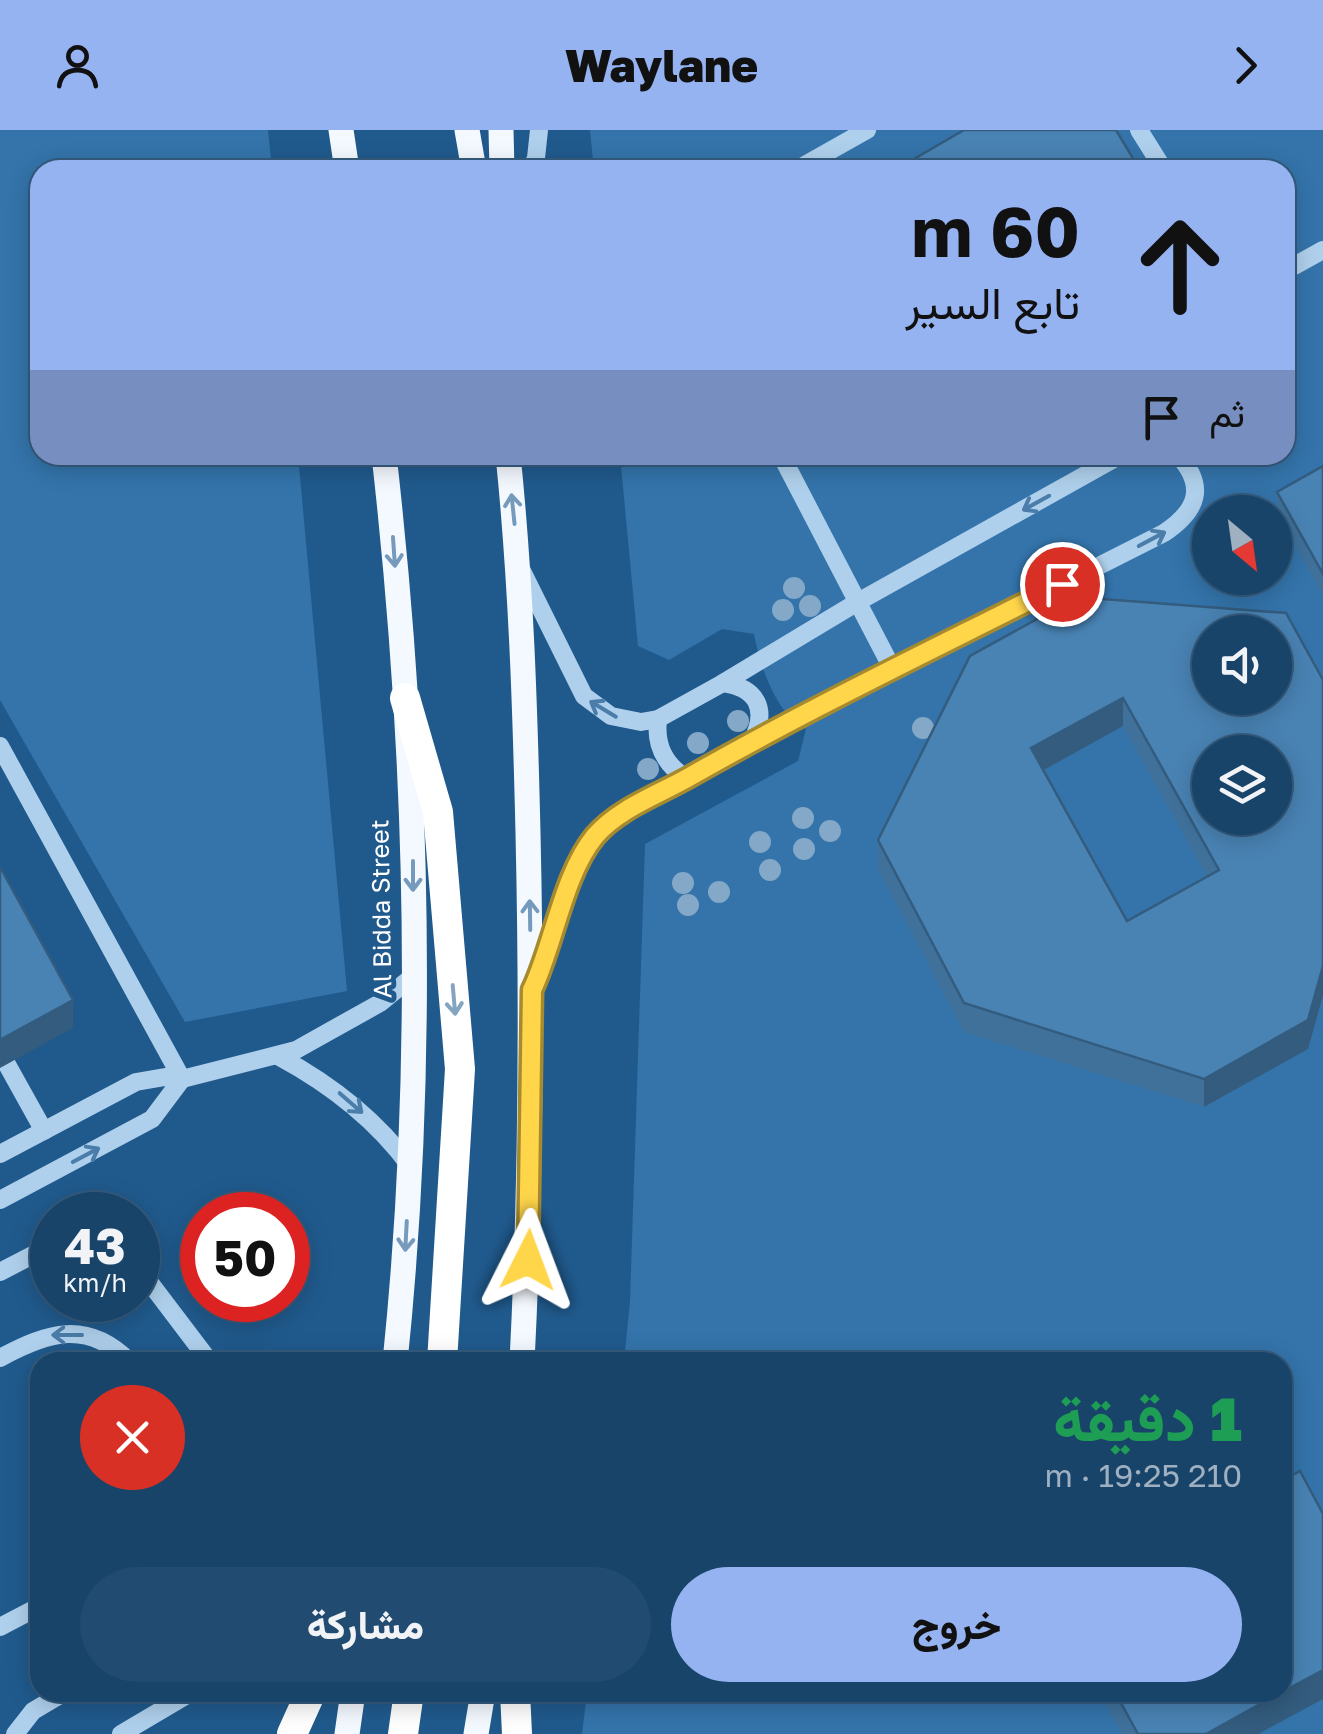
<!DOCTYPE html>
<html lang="ar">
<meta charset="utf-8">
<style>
:root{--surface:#18446a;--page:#214b70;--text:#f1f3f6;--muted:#9fb0c1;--line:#365c7e;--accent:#95b2f1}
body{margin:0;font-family:"Golos Text",Vazirmatn,sans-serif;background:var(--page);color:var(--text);direction:rtl;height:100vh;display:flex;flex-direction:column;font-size:38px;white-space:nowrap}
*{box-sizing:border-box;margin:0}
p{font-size:32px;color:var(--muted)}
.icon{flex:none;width:55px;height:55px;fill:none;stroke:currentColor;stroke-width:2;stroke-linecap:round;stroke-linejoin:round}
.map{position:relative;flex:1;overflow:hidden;direction:ltr}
.details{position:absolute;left:30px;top:1222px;width:1262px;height:350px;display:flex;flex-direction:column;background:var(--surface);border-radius:30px;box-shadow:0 5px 25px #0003,0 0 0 2px var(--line);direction:rtl}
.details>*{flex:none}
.hud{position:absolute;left:30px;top:30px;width:1265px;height:305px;border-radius:30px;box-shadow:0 5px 25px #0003,0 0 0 2px var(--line);direction:rtl;background:#95b2f1;color:#111;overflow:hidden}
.needle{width:65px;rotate:151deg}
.controls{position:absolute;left:1192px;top:365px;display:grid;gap:20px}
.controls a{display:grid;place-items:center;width:100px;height:100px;border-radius:50%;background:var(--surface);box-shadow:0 5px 25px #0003,0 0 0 2px var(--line);font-size:50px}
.speed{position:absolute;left:30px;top:1062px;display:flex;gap:20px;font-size:50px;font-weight:700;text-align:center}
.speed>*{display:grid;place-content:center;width:130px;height:130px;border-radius:50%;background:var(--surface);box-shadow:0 5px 25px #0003,0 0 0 2px var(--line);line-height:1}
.speed small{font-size:25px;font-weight:400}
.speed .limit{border:15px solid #d22;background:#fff;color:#111}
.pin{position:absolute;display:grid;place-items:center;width:85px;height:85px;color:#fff;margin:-42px;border:5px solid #fff;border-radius:50%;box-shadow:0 2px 10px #0007}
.me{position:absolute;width:110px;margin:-55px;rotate:3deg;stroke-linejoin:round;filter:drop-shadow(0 0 8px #0008)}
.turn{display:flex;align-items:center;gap:35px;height:210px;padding:0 50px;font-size:45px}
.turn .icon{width:130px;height:130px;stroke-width:2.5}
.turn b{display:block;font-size:70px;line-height:85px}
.then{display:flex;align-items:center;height:95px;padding:0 50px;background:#0003;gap:20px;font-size:38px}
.round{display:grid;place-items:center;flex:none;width:105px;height:105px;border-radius:52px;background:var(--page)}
.head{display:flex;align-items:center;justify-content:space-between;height:170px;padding:0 50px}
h1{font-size:60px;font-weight:800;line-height:75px;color:#1e9e55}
.primary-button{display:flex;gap:20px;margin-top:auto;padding:20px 50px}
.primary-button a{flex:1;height:115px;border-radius:60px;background:var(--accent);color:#111;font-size:40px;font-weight:800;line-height:115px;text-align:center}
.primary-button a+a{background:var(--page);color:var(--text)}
header{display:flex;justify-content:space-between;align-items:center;height:130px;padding:0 50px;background:var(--accent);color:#111;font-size:45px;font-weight:800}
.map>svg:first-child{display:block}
</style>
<header><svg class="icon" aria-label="forward" viewBox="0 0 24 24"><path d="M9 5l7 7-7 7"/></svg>Waylane<svg class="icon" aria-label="person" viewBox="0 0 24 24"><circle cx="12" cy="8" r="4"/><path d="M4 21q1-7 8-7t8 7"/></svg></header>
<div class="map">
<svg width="1323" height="1604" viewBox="0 0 1323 1604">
<rect width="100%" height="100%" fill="#205a8d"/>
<g fill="#3474ab" fill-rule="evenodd">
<polygon points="0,0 268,0 272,40 40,40 40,325 298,325 347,861 185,892 0,570"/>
<path d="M590 0H1323V1604H582L587 1563 1282 1562V1232H624L630 1171 645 714 798 631 806 599C776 584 760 536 754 504L722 499 669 530 638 516 620 325H1285V40H594ZM1210 382H1275V448H1210ZM1210 502H1275V568H1210ZM1210 622H1275V688H1210Z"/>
</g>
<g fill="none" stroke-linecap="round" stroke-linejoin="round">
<g stroke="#afd0ec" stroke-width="18">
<polyline points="1139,0 1164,40"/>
<polyline points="531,40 536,28 539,0"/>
<polyline points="796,40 867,0"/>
<polyline points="1294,136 1323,120"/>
<polyline points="781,325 893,540"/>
<polyline points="522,441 584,566 611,586 641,592 658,589 723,553 856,473 1121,325"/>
<path d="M723 553C758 558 768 580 752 611"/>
<path d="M658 589C655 615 664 634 687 649"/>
<polyline points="0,616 182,949"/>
<path d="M532 860 583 725 593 708 607 694 752 611 1164 403C1197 381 1207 357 1178 325"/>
<polyline points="0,922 44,1001"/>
<path d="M278 926C330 954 375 988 410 1036"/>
<polyline points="0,1024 136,952 165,947 182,949 296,920 380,873 412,847"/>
<polyline points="0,1070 152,989 182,949"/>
<polyline points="138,1137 210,1232"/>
<polyline points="0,1142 52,1115"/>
<path d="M0 1228C48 1202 87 1189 130 1232"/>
<polyline points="0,1497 40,1476"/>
<polyline points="15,1604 33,1581 65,1562"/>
<polyline points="121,1604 192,1562"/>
</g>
<g stroke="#f4f9ff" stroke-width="25">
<polyline points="341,0 347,40"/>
<polyline points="467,0 474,40"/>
<polyline points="501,0 502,40"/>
<path d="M384 325C418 625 426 932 395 1232"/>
<path d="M508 325C521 451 525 576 528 703 532 880 531 1056 522 1232"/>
<polyline points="347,1604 353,1562"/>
<polyline points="476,1604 483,1562"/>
</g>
<g stroke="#fff" stroke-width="30">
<polyline points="405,568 438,682 460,939 442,1232"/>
<polyline points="515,1562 517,1604"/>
<polyline points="292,1604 311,1562"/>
<polyline points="403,1604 409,1562"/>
</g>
</g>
<g fill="#83a8c8">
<circle cx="794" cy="458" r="11"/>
<circle cx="810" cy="476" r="11"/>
<circle cx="783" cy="480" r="11"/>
<circle cx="738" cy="591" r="11"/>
<circle cx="923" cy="598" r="11"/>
<circle cx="698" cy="613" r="11"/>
<circle cx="648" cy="639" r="11"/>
<circle cx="803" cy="688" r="11"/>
<circle cx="830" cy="701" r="11"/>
<circle cx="760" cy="712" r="11"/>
<circle cx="804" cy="719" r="11"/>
<circle cx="770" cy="740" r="11"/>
<circle cx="683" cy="753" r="11"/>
<circle cx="719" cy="762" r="11"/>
<circle cx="688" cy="775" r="11"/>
</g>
<g fill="#3f719b" fill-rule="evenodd">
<polygon points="1323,336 1323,466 1277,384 1277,362"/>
<path d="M970 526 1323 550V865L1308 919 1204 977 964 902 878 739V710ZM1123 596 1207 747 1127 791 1044 640Z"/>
<polygon points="1323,1384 1323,1569 1258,1604 1122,1604 1099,1562 1282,1562"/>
</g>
<g fill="#335c7e">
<polygon points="1123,568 1123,596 1031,647 1031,618"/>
<polygon points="1323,836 1323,865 1308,919 1204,977 1204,949"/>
<polygon points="73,870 73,898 0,938 0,910"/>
<polygon points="1323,1540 1323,1569 1258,1604 1206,1604"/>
</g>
<g fill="#4983b4" stroke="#335c7e" stroke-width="2.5" fill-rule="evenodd">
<polygon points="964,0 1116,0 1140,40 895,40"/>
<polygon points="1323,336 1323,444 1277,362"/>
<path d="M1077 467 1286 483 1323 550V836L1308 890 1204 949 964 873 878 710 970 526ZM1210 502H1275V568H1210ZM1123 568 1219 740 1127 791 1031 618ZM1210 622H1275V688H1210Z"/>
<polygon points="0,737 73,870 0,910"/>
<polygon points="1300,1341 1323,1384 1323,1540 1282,1562 1282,1351"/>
<polygon points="1115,1562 1282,1562 1206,1604 1138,1604"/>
</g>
<defs><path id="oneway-shaft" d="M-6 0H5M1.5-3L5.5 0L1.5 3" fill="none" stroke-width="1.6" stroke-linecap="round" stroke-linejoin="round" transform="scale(2.5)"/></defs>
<g stroke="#4b7daa">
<use href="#oneway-shaft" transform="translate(1036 373) rotate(151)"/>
<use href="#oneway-shaft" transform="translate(1152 409) rotate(-28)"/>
<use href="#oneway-shaft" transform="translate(603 579) rotate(-149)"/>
<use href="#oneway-shaft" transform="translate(351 973) rotate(41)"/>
<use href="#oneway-shaft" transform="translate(86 1025) rotate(-28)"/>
<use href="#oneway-shaft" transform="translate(67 1205) rotate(180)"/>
</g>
<g stroke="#759abb">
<use href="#oneway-shaft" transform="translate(513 379) rotate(-96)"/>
<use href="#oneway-shaft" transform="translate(394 422) rotate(86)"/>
<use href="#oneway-shaft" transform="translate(413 746) rotate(90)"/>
<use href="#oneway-shaft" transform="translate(530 785) rotate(-91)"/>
<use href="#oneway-shaft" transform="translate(406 1106) rotate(93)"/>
</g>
<use stroke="#84a4c0" href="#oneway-shaft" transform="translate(454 870) rotate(85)"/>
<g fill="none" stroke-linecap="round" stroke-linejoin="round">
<g stroke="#a68a30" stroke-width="25">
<path id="route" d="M528 1130 532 860C554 814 563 745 595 706 619 678 660 664 691 646 812 577 938 517 1062 454"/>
</g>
<use href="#route" stroke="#ffd54a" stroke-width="18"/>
</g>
<g text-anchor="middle" stroke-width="10" stroke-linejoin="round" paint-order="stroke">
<g font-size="25" fill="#fff" stroke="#205a8d">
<text transform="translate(381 779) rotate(-91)" y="9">Al Bidda Street</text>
</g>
</g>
</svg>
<div class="controls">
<a><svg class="needle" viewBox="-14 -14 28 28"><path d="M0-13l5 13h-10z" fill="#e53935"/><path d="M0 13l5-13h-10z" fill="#9fb0c1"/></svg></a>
<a><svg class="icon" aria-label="sound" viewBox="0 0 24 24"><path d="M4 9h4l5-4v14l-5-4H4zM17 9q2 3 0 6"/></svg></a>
<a><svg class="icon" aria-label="layers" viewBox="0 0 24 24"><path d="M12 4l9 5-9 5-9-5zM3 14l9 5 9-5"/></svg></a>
</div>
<div class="speed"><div>43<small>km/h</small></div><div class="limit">50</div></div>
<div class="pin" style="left:1062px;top:454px;background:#d93025"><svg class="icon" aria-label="arrive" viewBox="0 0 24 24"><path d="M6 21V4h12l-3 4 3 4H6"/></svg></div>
<svg class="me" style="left:528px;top:1130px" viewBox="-20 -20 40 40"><path d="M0-17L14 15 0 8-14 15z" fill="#ffd54a" stroke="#fff" stroke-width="4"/></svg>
<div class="hud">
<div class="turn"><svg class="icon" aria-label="ahead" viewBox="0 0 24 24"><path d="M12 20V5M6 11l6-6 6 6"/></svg><div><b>60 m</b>تابع السير</div></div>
<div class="then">ثم<svg class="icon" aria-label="arrive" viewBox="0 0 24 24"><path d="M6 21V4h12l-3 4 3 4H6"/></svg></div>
</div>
<section class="details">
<div class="head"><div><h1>1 دقيقة</h1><p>210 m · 19:25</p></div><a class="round" style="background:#d93025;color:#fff"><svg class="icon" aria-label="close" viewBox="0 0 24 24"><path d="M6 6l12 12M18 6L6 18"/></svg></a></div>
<div class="primary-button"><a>خروج</a><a>مشاركة</a></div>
</section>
</div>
